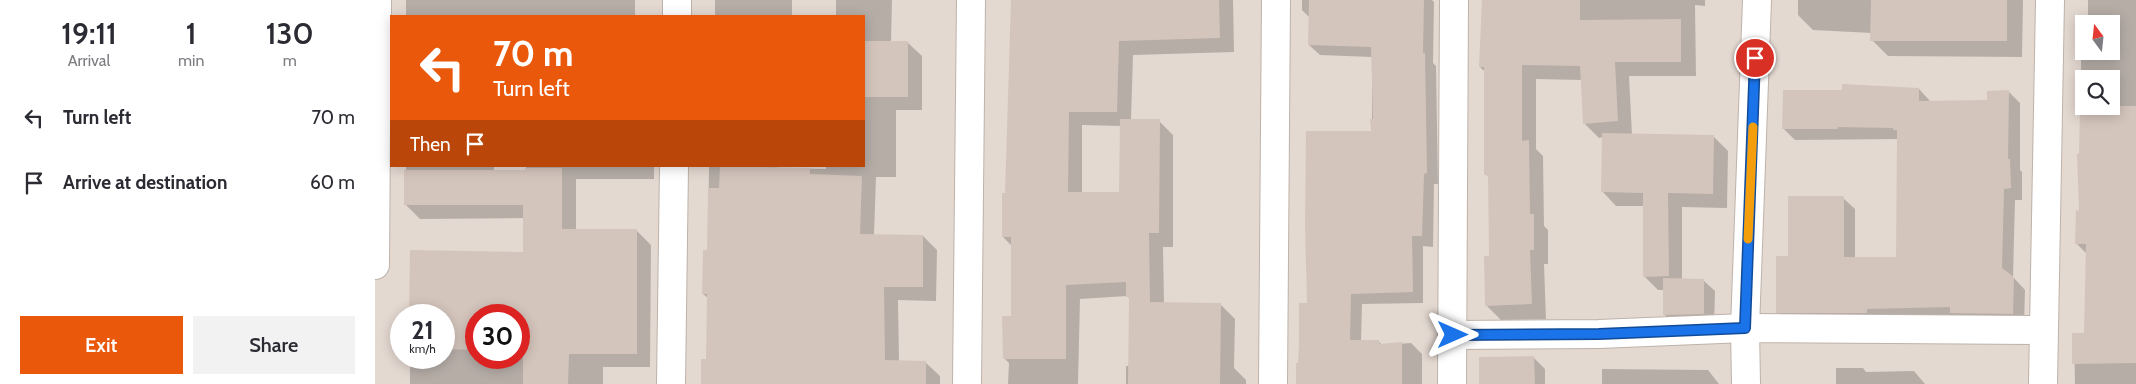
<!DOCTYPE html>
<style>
:root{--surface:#fff;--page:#f2f2f3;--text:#2b2b33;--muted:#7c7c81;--accent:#ea580c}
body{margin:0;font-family:Cabin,sans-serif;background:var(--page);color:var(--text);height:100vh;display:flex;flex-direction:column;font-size:19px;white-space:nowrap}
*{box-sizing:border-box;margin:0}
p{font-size:16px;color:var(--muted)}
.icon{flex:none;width:28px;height:28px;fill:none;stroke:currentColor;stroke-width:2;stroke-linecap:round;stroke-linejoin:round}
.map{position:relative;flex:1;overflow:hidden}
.details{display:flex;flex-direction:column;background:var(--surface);width:375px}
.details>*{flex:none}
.top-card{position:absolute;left:15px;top:15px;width:475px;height:152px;border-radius:0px;box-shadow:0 2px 12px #0003;background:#ea580c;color:#fff;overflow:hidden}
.needle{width:32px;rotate:345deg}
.tools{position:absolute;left:1700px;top:15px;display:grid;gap:10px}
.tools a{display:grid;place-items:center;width:45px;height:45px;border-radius:0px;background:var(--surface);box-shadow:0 2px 12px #0003;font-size:25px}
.speed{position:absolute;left:15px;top:304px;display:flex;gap:10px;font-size:25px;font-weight:700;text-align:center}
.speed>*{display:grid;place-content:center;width:65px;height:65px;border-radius:50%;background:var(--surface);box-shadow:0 2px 12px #0003;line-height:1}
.speed small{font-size:12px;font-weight:400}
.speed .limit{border:8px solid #d22;background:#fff;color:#111}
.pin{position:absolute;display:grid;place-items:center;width:42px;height:42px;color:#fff;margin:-21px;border:2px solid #fff;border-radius:50%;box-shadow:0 1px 5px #0007}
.me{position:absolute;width:55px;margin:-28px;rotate:90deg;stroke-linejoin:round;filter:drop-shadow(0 0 4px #0008)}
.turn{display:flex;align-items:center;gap:18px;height:105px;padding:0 20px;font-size:22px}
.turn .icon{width:65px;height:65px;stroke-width:2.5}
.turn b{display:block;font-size:35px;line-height:42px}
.then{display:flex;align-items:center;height:48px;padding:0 20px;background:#0003;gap:10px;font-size:19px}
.eta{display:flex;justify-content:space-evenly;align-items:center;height:85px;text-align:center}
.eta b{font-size:30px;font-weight:600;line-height:35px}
.button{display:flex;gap:10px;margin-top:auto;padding:10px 20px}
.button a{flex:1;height:58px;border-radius:0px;background:var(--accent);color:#fff;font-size:20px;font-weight:600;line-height:58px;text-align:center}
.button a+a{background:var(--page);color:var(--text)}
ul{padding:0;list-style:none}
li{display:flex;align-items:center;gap:15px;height:65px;padding:0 20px}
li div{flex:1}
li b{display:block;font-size:19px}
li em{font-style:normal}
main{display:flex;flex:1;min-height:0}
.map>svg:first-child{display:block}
</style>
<main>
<section class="details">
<div class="eta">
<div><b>19:11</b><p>Arrival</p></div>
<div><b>1</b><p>min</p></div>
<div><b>130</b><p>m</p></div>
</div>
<ul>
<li><svg class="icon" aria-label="left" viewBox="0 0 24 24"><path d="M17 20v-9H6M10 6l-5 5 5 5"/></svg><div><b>Turn left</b></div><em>70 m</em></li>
<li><svg class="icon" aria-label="arrive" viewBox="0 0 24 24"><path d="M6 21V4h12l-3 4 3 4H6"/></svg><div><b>Arrive at destination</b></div><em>60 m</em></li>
</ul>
<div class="button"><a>Exit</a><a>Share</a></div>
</section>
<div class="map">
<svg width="1761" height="384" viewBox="0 0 1761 384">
<rect width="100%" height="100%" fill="#f0e9e3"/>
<path fill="#e4d9d1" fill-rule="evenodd" d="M0 0H1761V384H0ZM16 16H489V166H16ZM1709 24H1736V51H1709ZM1709 79H1736V106H1709ZM26 315H69V358H26ZM101 315H144V358H101Z"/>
<g fill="#0003" fill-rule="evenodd">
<rect x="31" y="0" width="229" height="16"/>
<polygon points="340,0 417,0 417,16 330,16 340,15"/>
<polygon points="461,0 517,0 516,42 532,42 547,56 547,110 521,110 521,177 501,177 499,235 548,236 562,250 561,301 523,300 524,361 550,362 565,376 565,384 327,384 333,360 333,298 328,294 333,251 334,166 402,166 402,168 451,169 451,166 489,166 489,16 461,16"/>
<path d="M637 0H858L859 52 758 55 756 120 784 121 798 135V247H788L789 304H845L860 319 859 368 871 380V384H751V366H755L756 300 752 296 705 299 703 384H633L634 363 629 358 637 317V246L628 237 632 194ZM707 125 746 126 745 193H707Z"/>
<polygon points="927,0 1057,0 1059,2 1058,63 1061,66 1063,184 1059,184 1058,247 1048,246 1048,303 987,304 986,341 1003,341 1007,345 1036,343 1047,354 1047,384 923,384 925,305 933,305 997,132 997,57 945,55 934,45 935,18 927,10"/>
<polygon points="1109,0 1330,0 1330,6 1320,5 1321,76 1254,76 1257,135 1339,137 1353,151 1352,208 1307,207 1307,280 1328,280 1340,291 1339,325 1300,326 1289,314 1289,290 1283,290 1269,276 1269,206 1241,206 1227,191 1228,137 1224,138 1209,123 1207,80 1161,79 1161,149 1168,156 1169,226 1173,230 1173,264 1169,264 1171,319 1126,320 1111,305 1115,257 1115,178 1111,174 1110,72 1105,67"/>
<polygon points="1423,0 1648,0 1647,57 1513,56 1497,40 1497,33 1438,30 1423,15"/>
<path d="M1713 0H1761V384H1700L1699 334H1710L1712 254 1702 244 1706 212V29H1709V51H1736V24H1713ZM1709 79H1736V106H1709Z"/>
<polygon points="1544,89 1555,101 1614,101 1634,92 1645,103 1645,170 1647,172 1647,200 1640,200 1638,277 1650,290 1649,325 1414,324 1403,312 1414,257 1468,198 1480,209 1480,258 1522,258 1524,139 1420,140 1409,129"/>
<path d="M31 166H119V171H151V166H279V179H201V231L261 230 276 245 275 367H228V384H35V358H69V315H36L149 253V218L45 219 31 205ZM101 315H144V358H101Z"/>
<polygon points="1158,357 1170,369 1170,384 1105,384"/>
<polygon points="1461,368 1488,368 1491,372 1539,371 1550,384 1461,384"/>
<polygon points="1227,369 1333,370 1344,384 1227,384"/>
</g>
<g fill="#d4c5bc">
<polygon points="636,0 844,0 845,38 744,41 742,112 694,112 693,192 744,192 745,119 785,119 784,233 774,233 775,302 846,303 845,384 753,384 754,297 751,297 751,282 691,285 691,359 628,359 627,316 636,316 636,237 627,237 627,193 630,193"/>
<polygon points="934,0 1049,0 1048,53 1050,53 1052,173 1049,174 1047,236 1037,236 1038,292 976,294 975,340 1004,340 1004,344 1027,342 1027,384 921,384 921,363 924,363 924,303 932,303 930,225 931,131 996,131 995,119 998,119 996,47 933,45"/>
<polygon points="1107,0 1205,0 1205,20 1306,19 1306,62 1240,62 1243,121 1208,124 1205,66 1147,65 1147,141 1154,140 1155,214 1159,214 1159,250 1155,250 1157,304 1110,306 1109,256 1114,256 1113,175 1109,175 1109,67 1104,67"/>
<polygon points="1496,0 1632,0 1632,41 1495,41"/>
<rect x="489" y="41" width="44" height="56"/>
<polygon points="1467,84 1544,88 1544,101 1612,100 1612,91 1634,90 1633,159 1635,159 1636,188 1629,189 1627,268 1639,277 1638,314 1575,313 1575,307 1492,309 1492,313 1401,313 1401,256 1413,256 1413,196 1469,196 1469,257 1521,257 1522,130 1518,130 1518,128 1463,127 1463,129 1407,129 1408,90 1467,90"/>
<polygon points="1705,106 1761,106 1761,363 1697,364 1697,333 1709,333 1711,244 1700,244 1701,210 1704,211 1702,154 1704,154"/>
<polygon points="1227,133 1339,135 1338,194 1293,193 1294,276 1268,277 1268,193 1226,192"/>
<polygon points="345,166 435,168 435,174 487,176 485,234 548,235 548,287 509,287 510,360 551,361 551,384 326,384 326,359 331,359 332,294 327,294 328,250 332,250 333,188 344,188"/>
<polygon points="150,168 187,168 187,229 262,229 262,354 194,354 193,384 148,384 148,315 101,315 101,350 69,349 69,315 34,315 35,250 148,252 148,205 29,205 29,170 150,170"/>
<polygon points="1288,278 1329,279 1329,314 1288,315"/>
<polygon points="1159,356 1160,384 1104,384 1104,357"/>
</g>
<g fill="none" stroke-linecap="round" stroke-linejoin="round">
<g stroke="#beb2a9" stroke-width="30">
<g id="minor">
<polyline points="302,16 302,0"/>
<polyline points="0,265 2,0"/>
<polyline points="1078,335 1224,334 1370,328 1668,330"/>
<polyline points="296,384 299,166"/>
<polyline points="592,384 596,0"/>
<polyline points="898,384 901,0"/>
<polyline points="1077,384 1079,0"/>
<polyline points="1371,384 1370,328 1382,0"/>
<polyline points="1668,384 1675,0"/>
</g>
</g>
<use href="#minor" stroke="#fff" stroke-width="28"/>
</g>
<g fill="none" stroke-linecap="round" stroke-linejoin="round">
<g stroke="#114b97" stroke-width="12">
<polyline id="route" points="1078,335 1224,334 1370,328 1380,58"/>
</g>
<use href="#route" stroke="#1a73e8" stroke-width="9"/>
<polyline stroke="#f59e0b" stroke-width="9" points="1373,239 1378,127"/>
</g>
</svg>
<div class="tools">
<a><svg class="needle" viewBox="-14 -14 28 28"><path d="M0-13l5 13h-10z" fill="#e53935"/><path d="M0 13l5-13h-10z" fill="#7c7c81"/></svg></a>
<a><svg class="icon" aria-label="search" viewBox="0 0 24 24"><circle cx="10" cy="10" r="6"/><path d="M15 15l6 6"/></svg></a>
</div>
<div class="speed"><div>21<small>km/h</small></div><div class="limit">30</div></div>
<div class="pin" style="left:1380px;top:58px;background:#d93025"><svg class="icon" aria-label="arrive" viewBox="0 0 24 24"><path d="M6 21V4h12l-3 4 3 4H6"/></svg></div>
<svg class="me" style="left:1078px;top:335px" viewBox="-20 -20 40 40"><path d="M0-17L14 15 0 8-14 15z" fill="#1a73e8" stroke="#fff" stroke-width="4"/></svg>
<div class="top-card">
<div class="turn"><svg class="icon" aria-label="left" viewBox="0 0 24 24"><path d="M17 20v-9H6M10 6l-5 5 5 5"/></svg><div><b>70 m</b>Turn left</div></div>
<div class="then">Then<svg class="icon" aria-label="arrive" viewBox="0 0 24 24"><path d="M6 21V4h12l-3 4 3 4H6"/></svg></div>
</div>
</div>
</main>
